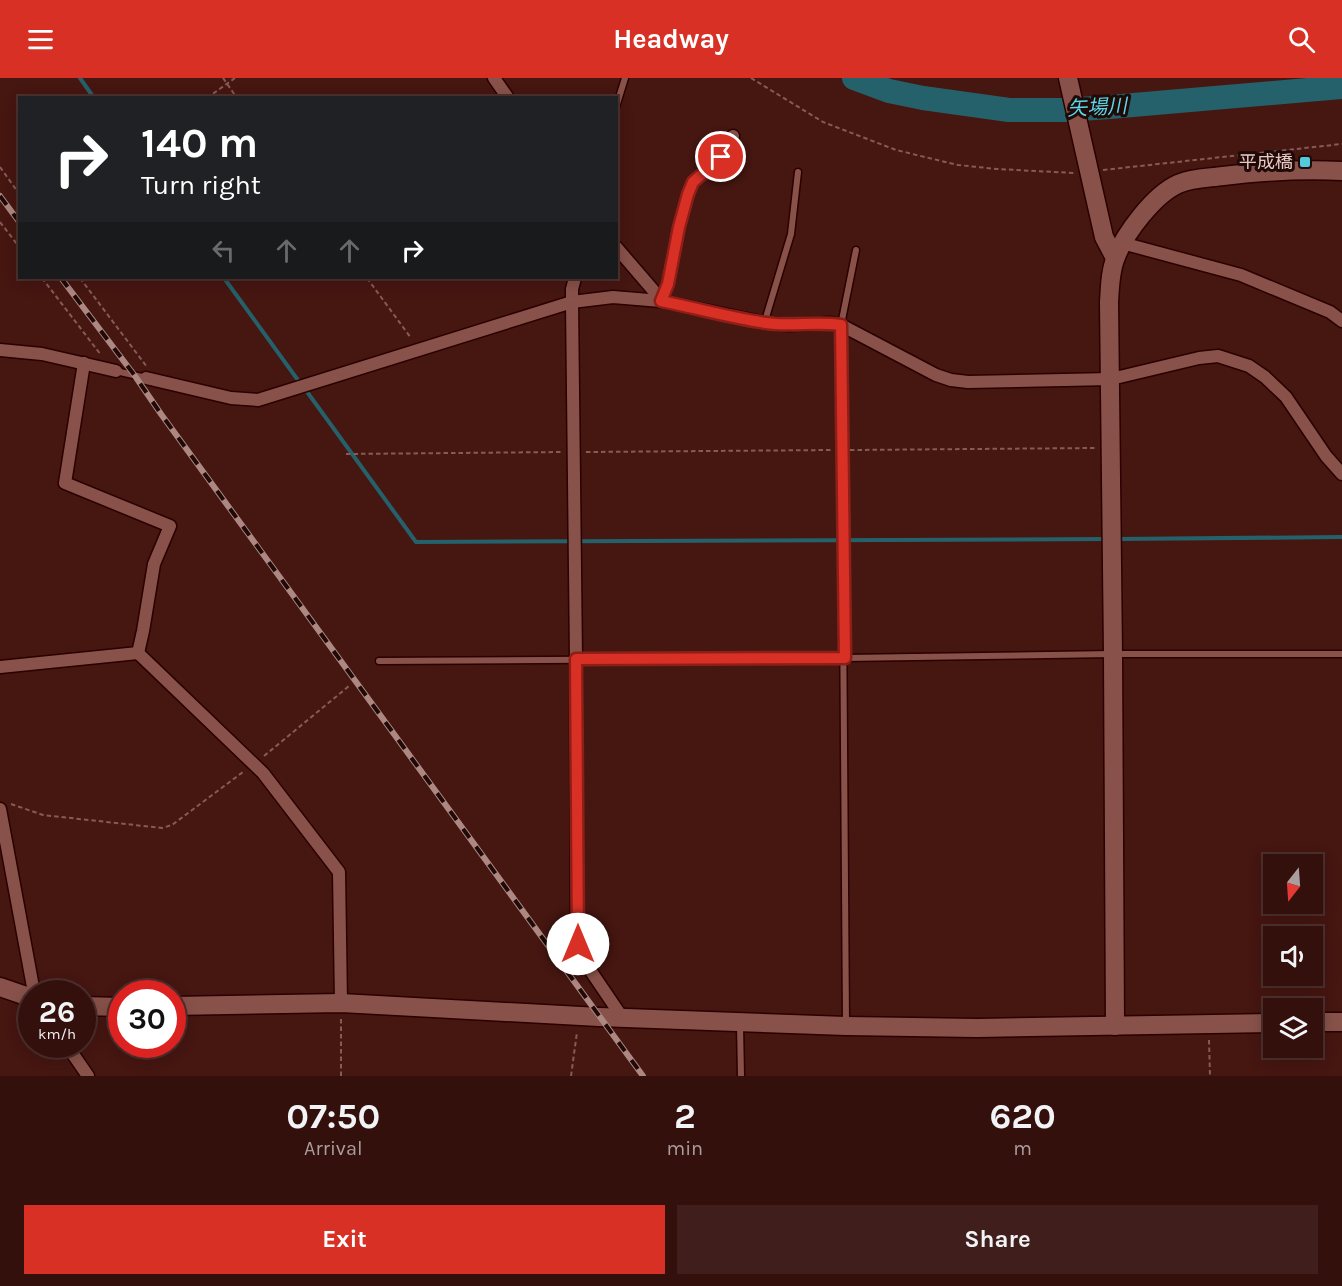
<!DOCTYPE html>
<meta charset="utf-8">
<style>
:root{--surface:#34100d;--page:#3f1e1b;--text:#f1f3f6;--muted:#a99d9d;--line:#4e302e;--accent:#d93025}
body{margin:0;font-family:Karla,"Noto Sans JP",sans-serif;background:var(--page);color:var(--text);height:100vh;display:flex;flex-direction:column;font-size:22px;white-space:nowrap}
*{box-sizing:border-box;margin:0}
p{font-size:20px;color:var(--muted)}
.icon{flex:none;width:33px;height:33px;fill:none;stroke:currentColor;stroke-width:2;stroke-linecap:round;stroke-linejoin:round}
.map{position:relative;height:998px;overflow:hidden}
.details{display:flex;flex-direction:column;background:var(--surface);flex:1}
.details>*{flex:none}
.top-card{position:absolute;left:18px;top:18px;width:600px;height:183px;border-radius:0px;box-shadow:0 3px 15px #0003,0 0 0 2px var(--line);background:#202124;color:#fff;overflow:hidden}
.needle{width:39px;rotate:197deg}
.controls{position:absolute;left:1263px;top:776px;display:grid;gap:12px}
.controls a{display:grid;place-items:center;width:60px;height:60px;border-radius:0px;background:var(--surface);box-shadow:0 3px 15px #0003,0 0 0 2px var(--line);font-size:30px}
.speed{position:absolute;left:18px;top:902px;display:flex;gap:12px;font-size:30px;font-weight:700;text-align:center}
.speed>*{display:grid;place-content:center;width:78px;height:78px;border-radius:50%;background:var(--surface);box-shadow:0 3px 15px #0003,0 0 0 2px var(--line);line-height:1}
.speed small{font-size:15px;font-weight:400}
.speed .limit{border:9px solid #d22;background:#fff;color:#111}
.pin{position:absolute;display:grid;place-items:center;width:51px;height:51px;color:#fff;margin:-26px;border:3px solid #fff;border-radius:50%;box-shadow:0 2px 6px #0007}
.me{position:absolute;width:66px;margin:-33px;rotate:0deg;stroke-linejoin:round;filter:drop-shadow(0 0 4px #0008)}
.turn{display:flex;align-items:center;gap:21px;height:126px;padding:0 24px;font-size:27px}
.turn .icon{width:78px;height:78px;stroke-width:2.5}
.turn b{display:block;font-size:42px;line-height:51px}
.lanes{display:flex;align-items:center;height:57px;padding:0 24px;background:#0003;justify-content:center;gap:30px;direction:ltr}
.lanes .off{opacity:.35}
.eta{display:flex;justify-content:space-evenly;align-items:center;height:102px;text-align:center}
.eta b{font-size:36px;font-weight:700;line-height:42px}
.action{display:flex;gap:12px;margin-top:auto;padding:12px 24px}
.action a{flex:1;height:69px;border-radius:0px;background:var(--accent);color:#fff;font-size:24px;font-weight:700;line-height:69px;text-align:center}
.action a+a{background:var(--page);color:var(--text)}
header{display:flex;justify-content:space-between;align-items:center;height:78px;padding:0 24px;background:var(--accent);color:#fff;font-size:27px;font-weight:700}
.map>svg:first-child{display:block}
</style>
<header><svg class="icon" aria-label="menu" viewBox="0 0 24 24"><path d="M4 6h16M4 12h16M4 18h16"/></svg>Headway<svg class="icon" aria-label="search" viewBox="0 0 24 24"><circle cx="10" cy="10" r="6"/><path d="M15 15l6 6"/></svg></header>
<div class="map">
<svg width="1342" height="998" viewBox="0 0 1342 998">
<rect width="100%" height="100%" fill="#461611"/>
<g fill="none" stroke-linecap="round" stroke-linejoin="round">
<g stroke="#24616a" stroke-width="4">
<polyline points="80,0 94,20"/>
<polyline points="224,200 300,305"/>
<polyline points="305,311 416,464 1107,461"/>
<polyline points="1118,461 1342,459"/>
</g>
<polyline stroke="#24616a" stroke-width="24" points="854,0 889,13 923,20 1009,32 1064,32 1110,29 1342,9"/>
<g stroke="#2a0000" stroke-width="9">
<g id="lane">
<polyline points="616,29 625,0"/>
<polyline points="766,245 767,236 791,156 798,94"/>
<polyline points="116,293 146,300"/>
<polyline points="379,583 845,580 1113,576 1342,576"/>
<polyline points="740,947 741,998"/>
<polyline points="846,947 841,247 856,172"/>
</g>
</g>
<g stroke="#2a0000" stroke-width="15">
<g id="street">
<polyline points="494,0 508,20"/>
<polyline points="1122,165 1241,197 1330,234 1342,243"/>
<polyline points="616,169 653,212 661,223"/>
<polyline points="575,200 572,211 572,224 576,581 577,866 581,877 586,886 622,939"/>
<polyline points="661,223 668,206 679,149 688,116 693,104 701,97 714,91 733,58"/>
<polyline points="0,272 42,276 116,293"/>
<polyline points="146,300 231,320 258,322 572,224 613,219 661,223 766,245 789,247 830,245 841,247 936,297 951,302 968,304 1111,301 1199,280 1218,278 1249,288 1265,299 1286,319 1326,378 1342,396"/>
<polyline points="138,575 263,695 339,794 341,925"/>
<polyline points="0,589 138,575 143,553 154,486 170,448 65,405 84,285"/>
<polyline points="0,731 33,909 36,915"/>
<polyline points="66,966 88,998"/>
</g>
</g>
<g stroke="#2a0000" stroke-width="21">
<g id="secondary">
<polyline points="1068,0 1104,159 1115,180"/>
<polyline points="0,909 32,920"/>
<polyline points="82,928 122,929"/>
<polyline points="172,928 341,925 599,939 846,948 977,950 1274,945"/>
<polyline points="1312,944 1342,944"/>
<path d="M1115 948 1113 576 1109 224C1110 209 1110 193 1116 179 1125 155 1154 117 1178 106 1191 100 1208 100 1223 98 1264 93 1300 91 1342 93"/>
</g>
</g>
<g stroke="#855b56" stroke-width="2" stroke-dasharray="4.5 3" stroke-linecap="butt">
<polyline points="223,0 237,20"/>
<polyline points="751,0 823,44 896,72 958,87 997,91 1074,95"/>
<polyline points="207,20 235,0"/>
<polyline points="0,89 20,117"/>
<polyline points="1103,92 1342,66"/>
<polyline points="0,144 20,170"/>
<polyline points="42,200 101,277"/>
<polyline points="80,200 147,289"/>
<polyline points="367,200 411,260"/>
<polyline points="850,372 1096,370"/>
<polyline points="586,374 832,372"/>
<polyline points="346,376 562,374"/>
<polyline points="264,678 349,608"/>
<polyline points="11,726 43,737 162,750 172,747 243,694"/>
<polyline points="341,941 341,998"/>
<polyline points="1209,962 1210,998"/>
<polyline points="571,998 577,954"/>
</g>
<use href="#lane" stroke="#88524a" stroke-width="6"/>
<use href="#street" stroke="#88524a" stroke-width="12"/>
<use href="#secondary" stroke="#88524a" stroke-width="18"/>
<g stroke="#ad8782" stroke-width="6">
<g id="rail">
<polyline points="0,118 20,145"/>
<polyline points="61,200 135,298 161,336 643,998"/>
</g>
</g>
<use href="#rail" stroke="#1f0a07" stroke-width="4" stroke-dasharray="11" stroke-linecap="butt"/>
</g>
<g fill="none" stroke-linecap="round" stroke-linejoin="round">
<g stroke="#8d1f18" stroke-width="15">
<path id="route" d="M578 866 576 581 845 580 841 247C816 243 791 249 766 245 731 240 696 230 661 223L668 206 679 149 688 116 693 104 701 97 714 91 721 79"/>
</g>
<use href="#route" stroke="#d93025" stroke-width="10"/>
</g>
<rect fill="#53cadc" stroke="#1f0a07" stroke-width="2" x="1299" y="78" width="12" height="12" rx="3"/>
<g text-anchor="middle" stroke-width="6" stroke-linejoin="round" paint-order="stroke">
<g font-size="18" fill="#e9c9c4" stroke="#1f0a07" text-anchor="end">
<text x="1293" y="90">平成橋</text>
</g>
<g font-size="20" font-style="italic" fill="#5ad8eb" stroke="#1f0a07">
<text transform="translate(1097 29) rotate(-3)" y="7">矢場川</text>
</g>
</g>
</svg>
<div class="controls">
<a><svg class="needle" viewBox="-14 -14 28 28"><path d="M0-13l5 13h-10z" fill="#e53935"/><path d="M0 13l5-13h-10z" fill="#a99d9d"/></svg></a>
<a><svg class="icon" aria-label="sound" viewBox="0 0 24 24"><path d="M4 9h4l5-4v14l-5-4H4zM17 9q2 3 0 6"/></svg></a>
<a><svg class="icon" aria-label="layers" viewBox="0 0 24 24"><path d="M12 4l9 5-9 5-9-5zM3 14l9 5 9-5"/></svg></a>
</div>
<div class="speed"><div>26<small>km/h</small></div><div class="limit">30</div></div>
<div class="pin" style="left:721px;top:79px;background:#d93025"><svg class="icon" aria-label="arrive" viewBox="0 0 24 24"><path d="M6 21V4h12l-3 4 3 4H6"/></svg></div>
<svg class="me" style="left:578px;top:866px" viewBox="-20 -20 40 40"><circle r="19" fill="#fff"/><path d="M0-13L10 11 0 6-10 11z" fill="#d93025"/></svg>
<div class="top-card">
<div class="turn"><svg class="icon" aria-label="right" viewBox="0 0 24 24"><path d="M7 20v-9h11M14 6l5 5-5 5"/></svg><div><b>140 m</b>Turn right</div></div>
<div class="lanes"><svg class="icon off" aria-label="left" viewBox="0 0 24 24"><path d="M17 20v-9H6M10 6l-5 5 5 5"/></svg><svg class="icon off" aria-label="ahead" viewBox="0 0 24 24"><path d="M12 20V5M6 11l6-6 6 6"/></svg><svg class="icon off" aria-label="ahead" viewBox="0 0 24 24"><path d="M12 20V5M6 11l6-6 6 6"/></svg><svg class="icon" aria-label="right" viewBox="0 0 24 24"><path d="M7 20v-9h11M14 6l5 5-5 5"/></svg></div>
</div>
</div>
<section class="details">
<div class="eta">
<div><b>07:50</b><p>Arrival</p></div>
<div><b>2</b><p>min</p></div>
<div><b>620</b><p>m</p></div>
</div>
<div class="action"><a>Exit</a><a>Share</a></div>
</section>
